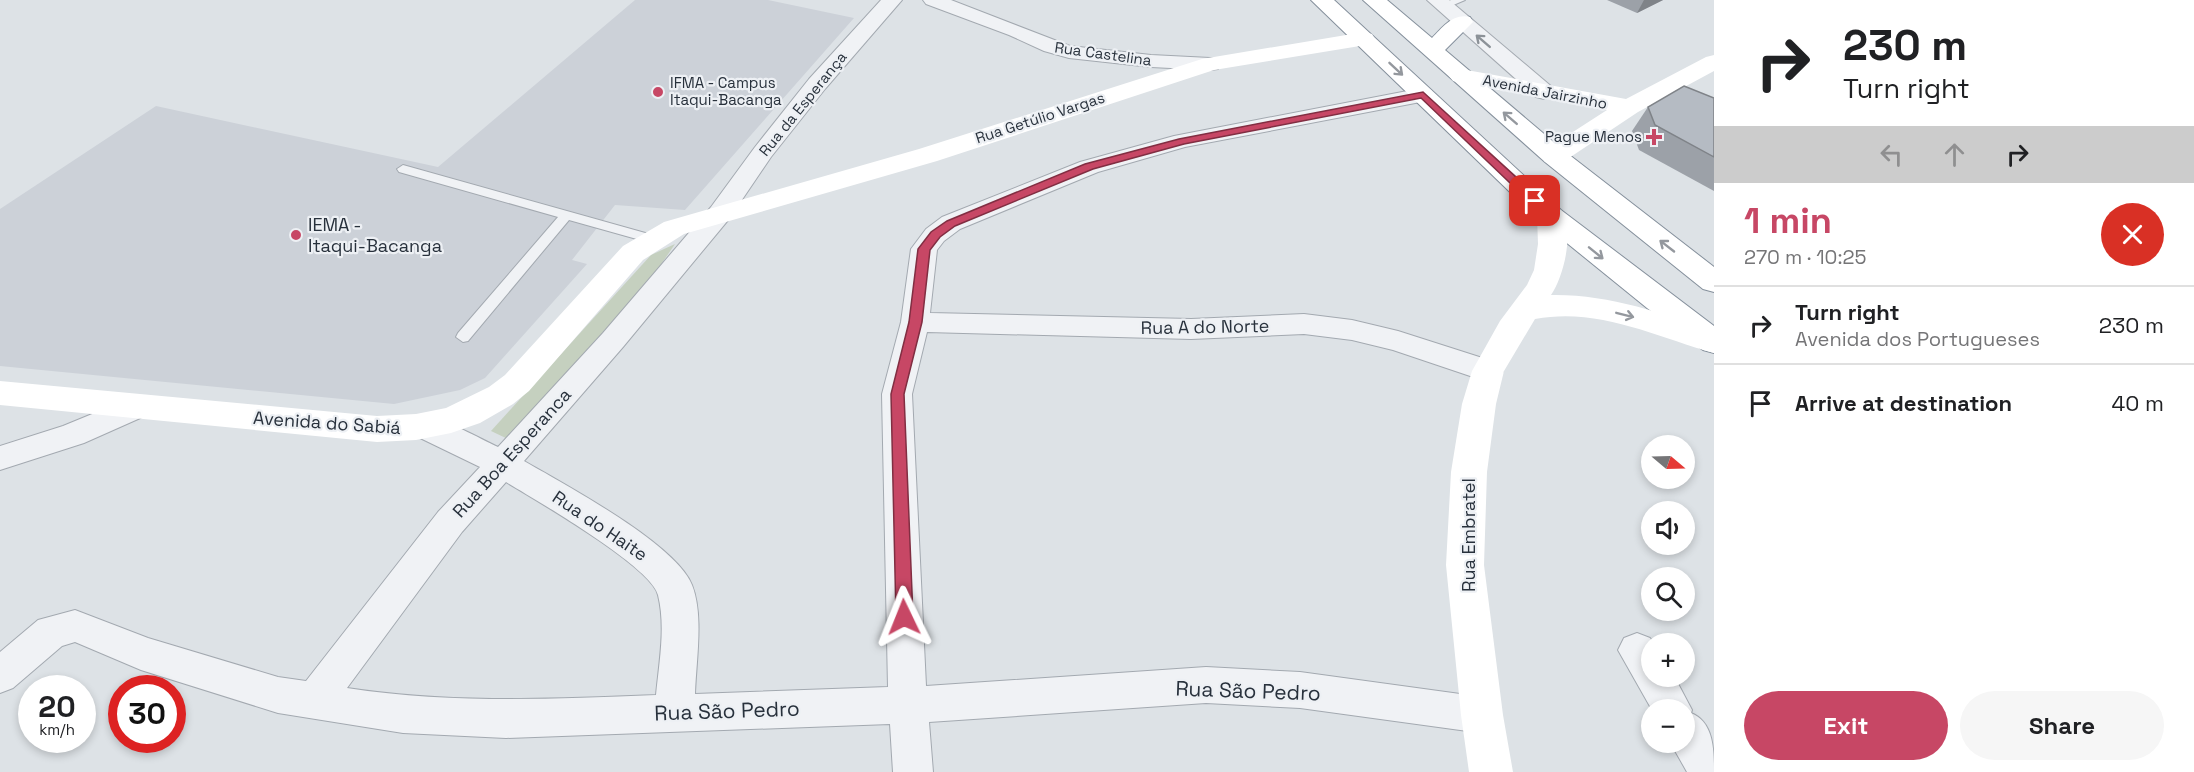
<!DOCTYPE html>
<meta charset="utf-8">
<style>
:root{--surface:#fff;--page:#f6f6f6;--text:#202124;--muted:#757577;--line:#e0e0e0;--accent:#c74765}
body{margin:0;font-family:"Space Grotesk",sans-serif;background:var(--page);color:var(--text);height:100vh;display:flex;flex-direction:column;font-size:22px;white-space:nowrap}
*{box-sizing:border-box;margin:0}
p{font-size:20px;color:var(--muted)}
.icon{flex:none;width:33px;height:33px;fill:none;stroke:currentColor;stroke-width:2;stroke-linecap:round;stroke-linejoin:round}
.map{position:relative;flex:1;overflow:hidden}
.side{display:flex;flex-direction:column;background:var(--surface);width:480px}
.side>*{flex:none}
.banner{background:#fff;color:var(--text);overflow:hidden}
.needle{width:39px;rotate:109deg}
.buttons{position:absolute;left:1641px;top:435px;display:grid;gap:12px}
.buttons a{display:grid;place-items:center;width:54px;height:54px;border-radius:50%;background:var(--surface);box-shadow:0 3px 9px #0003;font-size:30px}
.speed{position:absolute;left:18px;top:675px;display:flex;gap:12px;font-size:30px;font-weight:700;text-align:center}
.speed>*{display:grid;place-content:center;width:78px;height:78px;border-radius:50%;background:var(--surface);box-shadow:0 3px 9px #0003;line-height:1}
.speed small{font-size:15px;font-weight:400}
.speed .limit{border:9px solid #d22;background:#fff;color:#111}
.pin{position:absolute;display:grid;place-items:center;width:51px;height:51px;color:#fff;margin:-26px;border-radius:12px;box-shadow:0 3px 9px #0006}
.me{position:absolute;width:66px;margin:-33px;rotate:358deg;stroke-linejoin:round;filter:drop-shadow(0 0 4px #0008)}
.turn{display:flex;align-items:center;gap:21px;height:126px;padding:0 30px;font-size:27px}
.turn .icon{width:78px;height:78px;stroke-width:2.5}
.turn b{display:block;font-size:42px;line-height:51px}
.lanes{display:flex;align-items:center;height:57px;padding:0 30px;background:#0003;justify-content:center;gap:30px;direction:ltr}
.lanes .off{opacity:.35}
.round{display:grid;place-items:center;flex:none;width:63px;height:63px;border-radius:32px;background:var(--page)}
.head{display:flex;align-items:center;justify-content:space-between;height:102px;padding:0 30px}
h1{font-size:36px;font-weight:800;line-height:45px;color:var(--accent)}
.action{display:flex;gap:12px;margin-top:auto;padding:12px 30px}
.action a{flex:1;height:69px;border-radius:36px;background:var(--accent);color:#fff;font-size:24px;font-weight:800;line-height:69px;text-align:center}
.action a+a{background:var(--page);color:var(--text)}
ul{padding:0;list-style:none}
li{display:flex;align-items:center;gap:18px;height:78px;padding:0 30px;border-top:2px solid var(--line)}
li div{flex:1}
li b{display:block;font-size:22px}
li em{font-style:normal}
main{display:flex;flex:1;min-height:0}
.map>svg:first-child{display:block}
</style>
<main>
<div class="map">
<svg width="1714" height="772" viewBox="0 0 1714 772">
<rect width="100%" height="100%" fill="#dde2e6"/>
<polygon fill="#ccd1d8" points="635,0 768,0 854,18 685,210 615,205 572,260 587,264 485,378 460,390 394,404 0,366 0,209 156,106 438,167"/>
<polygon fill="#c5d0bf" points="675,244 647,285 510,440 491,431 651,255"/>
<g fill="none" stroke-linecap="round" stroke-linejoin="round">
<g stroke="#a3a9b0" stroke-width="2">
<g id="lane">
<polygon points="1451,0 1465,0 1444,9 1439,6"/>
<polygon points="403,165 656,236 658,239 651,243 569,220 468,341 463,342 456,337 458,333 558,217 399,172 397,169"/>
</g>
</g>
<g stroke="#a3a9b0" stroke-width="2">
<g id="street">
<path d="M881 0H902L825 89 771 157 729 219 623 347 524 461C564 484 676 544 692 585 704 615 696 661 695 694L888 687 882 394 901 322 911 249 926 229 942 217 1080 162 1174 136 1423 88 1431 90 1434 95 1431 100 1185 147 1098 172 960 229 944 241 937 250 930 313 1191 319 1304 314 1352 320 1398 331 1498 363 1503 371 1498 379 1488 382 1393 350 1352 340 1304 334 1191 339 927 332 912 394 926 686 1206 667 1300 672 1482 697 1496 702 1501 715 1496 728 1482 733 1300 708 1206 703 929 722 933 772H893L890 724 506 738 403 733 278 713 141 670 75 642 62 646 13 688 0 693V652L38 620 75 610 148 638 278 677 306 681 438 512 480 467 416 436 411 428 416 420C438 413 476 437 498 447L603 333 711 207 755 147 809 79ZM506 482C534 499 652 567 658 595 666 627 659 663 656 695 550 699 452 704 347 688L462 532Z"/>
<polygon points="923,0 951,0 1070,46 1151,55 1210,58 1218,59 1221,64 1218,69 1210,70 1151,67 1069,58 1044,51 1009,35 926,4"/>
<polygon points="1427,0 1449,0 1552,87 1555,92 1552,97 1544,99 1536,97"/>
<polygon points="136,396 147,399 151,407 147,415 84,443 0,470 0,446 63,426"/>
<path d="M1637 633 1650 638 1654 644H1652V676H1674L1692 710 1691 713C1714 722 1714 751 1714 772H1687L1670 742H1684V710H1652L1618 650 1624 638Z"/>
</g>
</g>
<g stroke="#85909c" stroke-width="2">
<g id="highway">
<polygon points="1311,0 1334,0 1561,210 1714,326 1714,353 1703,350 1647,308 1541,222"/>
<path d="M1363 0H1387L1432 38C1443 27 1453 13 1470 17L1473 22 1445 50 1563 150 1714 267V292L1703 289 1545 162Z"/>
</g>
</g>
<use href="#lane" fill="#f0f2f5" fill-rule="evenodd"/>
<use href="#street" fill="#f0f2f5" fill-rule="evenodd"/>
<g fill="#fff" fill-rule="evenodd">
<polygon points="1364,32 1372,34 1375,39 1372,44 1214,70 937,161 684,234 643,260 529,391 513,404 480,423 451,433 416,440 377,442 0,405 0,381 377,416 416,414 446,408 489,387 505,375 623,246 664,222 919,149 1202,59"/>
<polygon points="1714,55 1714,71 1638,112 1563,162 1554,164 1545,162 1541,156 1545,150 1607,110 1461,83 1453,81 1449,76 1453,71 1461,69 1626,99 1706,57"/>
<path d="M1551 207 1561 210C1575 231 1564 276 1551 295 1609 294 1660 313 1714 330V353C1654 336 1598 307 1535 319L1504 371 1496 404 1487 472 1484 565 1503 715 1513 772H1469L1461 715 1446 565 1451 472 1462 404 1472 371 1500 321 1527 285 1534 270 1538 244 1537 216 1541 210Z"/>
</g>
<use href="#highway" fill="#fff" fill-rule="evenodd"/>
</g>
<g fill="#9ca1a8">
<polygon points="1607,0 1663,0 1637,13"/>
<polygon points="1714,98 1714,191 1639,150 1632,131 1648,107"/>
</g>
<polygon fill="#7f8388" points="1644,0 1663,0 1637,13"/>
<polygon fill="#b5bbc3" stroke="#7f8388" stroke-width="1.5" points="1684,86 1714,98 1714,157 1655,125 1648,107"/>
<defs><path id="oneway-shaft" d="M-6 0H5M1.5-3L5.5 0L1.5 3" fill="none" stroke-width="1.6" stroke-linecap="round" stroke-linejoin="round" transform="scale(1.5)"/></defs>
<use stroke="#8c9298" href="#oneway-shaft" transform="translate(1483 41) rotate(-139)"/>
<g stroke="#94989e">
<use href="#oneway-shaft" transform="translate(1396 69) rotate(43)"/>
<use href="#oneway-shaft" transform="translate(1510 118) rotate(-139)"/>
<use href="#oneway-shaft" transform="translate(1667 246) rotate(-142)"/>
<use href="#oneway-shaft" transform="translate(1596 253) rotate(39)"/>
<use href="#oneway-shaft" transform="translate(1625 315) rotate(14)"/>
</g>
<polygon fill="#c74765" stroke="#812e42" stroke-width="1.5" points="1423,92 1539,198 1539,203 1531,203 1421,98 1184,144 1093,169 955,226 940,237 930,250 922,322 904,394 913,617 910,622 904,624 899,622 896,617 891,394 909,322 918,249 931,232 947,221 1085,164 1179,139"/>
<g fill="#c74765" stroke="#edf0f4" stroke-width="2">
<circle cx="658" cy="92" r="6"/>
<path d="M1651 128h6v6h6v6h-6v6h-6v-6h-6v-6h6z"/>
<circle cx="296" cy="235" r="6"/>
</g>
<g text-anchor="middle" stroke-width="4.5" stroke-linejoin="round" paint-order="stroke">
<g font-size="15" fill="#28313c" stroke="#edf0f4">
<text transform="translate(1103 54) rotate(8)" y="5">Rua Castelina</text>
<text transform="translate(1545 92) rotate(11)" y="5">Avenida Jairzinho</text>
<text transform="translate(803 104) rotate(-51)" y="5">Rua da Esperança</text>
<text transform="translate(1040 118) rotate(-18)" y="5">Rua Getúlio Vargas</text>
</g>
<g font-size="15" fill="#28313c" stroke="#edf0f4" text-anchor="start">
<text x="670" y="88">IFMA - Campus<tspan x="670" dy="17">Itaqui-Bacanga</tspan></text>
<text x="1642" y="142" text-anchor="end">Pague Menos</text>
</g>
<g font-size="18" fill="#28313c" stroke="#edf0f4" text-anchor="start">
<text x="308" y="231">IEMA -<tspan x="308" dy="21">Itaqui-Bacanga</tspan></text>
</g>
<g font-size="18" fill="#28313c" stroke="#edf0f4">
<text transform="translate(1205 327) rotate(-1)" y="6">Rua A do Norte</text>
<text transform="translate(327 423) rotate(4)" y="6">Avenida do Sabiá</text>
<text transform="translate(512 453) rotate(-48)" y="6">Rua Boa Esperanca</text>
<text transform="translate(600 526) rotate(34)" y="6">Rua do Haite</text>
<text transform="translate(1469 535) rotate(-90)" y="6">Rua Embratel</text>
</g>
<g font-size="21" fill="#28313c" stroke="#edf0f4">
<text transform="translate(1248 691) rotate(2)" y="7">Rua São Pedro</text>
<text transform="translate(727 711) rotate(-2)" y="7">Rua São Pedro</text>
</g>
</g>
</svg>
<div class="buttons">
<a><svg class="needle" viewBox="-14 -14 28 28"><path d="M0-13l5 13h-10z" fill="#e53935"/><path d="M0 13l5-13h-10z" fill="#757577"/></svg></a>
<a><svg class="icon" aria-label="sound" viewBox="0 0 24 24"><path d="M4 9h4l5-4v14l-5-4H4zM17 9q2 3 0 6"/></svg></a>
<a><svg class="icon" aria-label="search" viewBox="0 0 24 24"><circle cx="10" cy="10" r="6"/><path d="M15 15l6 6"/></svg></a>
<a>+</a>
<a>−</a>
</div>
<div class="speed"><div>20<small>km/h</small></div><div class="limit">30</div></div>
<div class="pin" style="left:1535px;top:201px;background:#d93025"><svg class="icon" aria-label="arrive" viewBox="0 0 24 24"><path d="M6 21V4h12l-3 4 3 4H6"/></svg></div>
<svg class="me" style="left:904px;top:617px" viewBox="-20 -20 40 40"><path d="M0-17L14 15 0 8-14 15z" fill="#c74765" stroke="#fff" stroke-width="4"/></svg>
</div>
<section class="side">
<div class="banner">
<div class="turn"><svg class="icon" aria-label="right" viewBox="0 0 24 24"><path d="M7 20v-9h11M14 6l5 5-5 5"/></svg><div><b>230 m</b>Turn right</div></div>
<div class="lanes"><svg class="icon off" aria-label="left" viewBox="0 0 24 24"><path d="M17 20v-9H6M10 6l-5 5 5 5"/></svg><svg class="icon off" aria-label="ahead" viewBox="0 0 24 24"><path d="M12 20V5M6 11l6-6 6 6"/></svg><svg class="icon" aria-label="right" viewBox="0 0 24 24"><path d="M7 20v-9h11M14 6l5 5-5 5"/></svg></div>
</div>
<div class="head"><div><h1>1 min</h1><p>270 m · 10:25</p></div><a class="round" style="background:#d93025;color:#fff"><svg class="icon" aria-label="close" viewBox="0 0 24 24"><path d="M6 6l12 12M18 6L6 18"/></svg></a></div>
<ul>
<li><svg class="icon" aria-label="right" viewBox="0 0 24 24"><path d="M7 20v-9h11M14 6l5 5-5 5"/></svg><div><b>Turn right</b><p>Avenida dos Portugueses</p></div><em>230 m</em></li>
<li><svg class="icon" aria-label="arrive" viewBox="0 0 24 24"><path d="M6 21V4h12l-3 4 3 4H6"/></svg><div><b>Arrive at destination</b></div><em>40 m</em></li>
</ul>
<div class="action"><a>Exit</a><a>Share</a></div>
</section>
</main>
